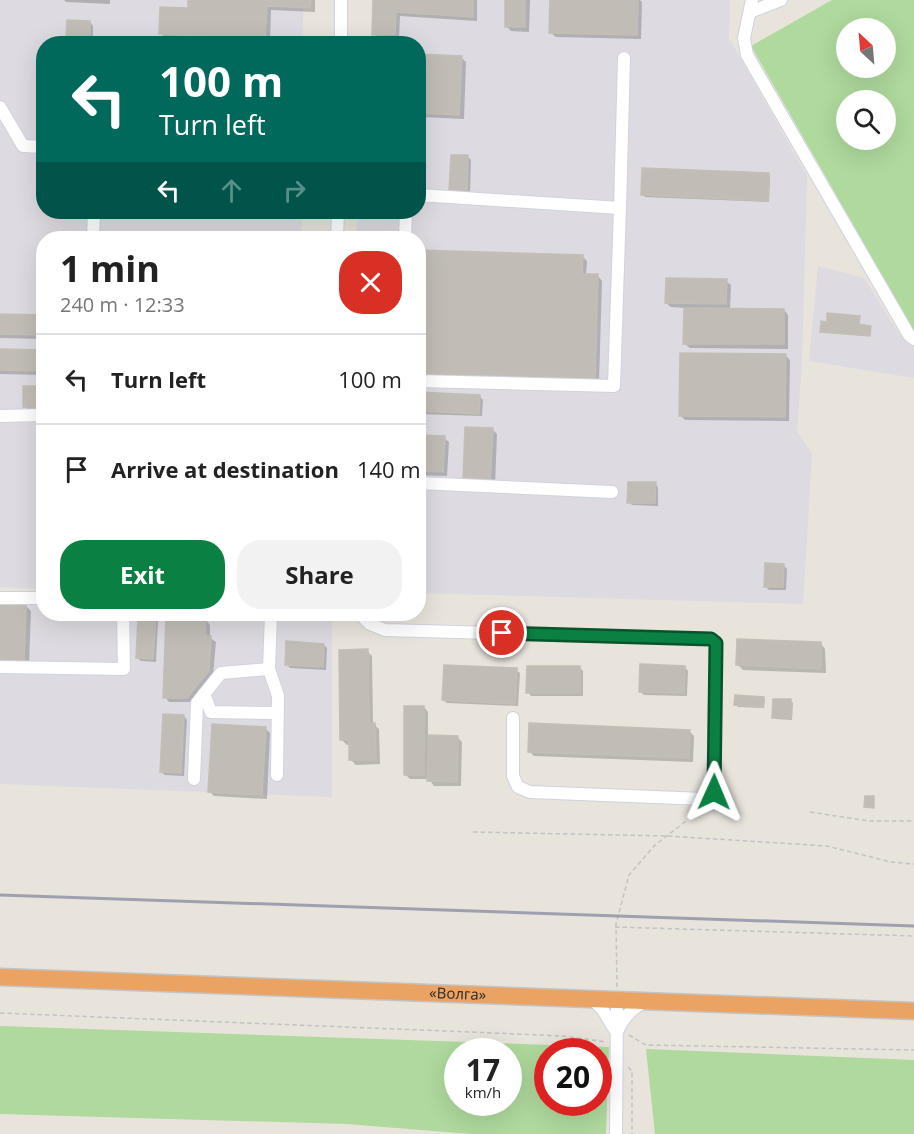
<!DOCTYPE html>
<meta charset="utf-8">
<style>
:root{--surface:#fff;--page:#f2f2f2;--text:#222;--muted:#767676;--line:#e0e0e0;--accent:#0b8043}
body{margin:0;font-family:"Open Sans",sans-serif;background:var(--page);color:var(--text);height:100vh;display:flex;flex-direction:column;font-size:22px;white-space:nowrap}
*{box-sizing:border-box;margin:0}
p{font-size:20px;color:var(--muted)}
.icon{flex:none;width:33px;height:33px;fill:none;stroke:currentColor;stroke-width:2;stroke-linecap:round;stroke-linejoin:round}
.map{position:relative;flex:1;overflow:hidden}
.sheet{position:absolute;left:36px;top:231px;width:390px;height:390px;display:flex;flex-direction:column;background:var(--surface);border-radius:24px;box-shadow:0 6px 24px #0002}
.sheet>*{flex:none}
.hud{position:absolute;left:36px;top:36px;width:390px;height:183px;border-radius:24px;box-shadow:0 6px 24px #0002;background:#00695c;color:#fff;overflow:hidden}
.needle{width:39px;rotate:334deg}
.buttons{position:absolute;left:836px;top:18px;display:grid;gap:12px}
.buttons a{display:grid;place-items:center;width:60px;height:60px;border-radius:50%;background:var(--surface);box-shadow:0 6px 24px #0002;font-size:30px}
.speed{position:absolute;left:444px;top:1038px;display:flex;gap:12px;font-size:30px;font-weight:700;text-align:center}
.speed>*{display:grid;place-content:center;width:78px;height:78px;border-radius:50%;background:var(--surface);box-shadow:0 6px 24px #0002;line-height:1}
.speed small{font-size:15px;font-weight:400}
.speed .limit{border:9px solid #d22;background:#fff;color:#111}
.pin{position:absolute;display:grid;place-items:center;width:51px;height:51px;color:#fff;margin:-26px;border:3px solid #fff;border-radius:50%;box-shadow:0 2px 6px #0007}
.me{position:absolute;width:66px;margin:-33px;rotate:1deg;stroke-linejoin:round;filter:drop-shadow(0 0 4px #0008)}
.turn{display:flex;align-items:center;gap:21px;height:126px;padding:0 24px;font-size:27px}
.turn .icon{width:78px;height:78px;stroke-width:2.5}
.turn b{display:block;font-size:42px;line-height:51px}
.lanes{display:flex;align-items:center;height:57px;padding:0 24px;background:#0003;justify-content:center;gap:30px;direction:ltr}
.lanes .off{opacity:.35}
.round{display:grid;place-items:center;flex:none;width:63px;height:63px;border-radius:24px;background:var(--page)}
.summary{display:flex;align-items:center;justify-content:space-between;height:102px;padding:0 24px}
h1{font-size:36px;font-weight:700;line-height:45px}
.primary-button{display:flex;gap:12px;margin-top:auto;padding:12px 24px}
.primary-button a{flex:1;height:69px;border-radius:24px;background:var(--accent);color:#fff;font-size:24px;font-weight:700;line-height:69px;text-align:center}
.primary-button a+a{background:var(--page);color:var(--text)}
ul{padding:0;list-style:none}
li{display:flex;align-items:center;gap:18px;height:90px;padding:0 24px;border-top:2px solid var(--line)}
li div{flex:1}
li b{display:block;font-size:22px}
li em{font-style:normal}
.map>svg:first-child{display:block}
</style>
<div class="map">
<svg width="914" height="1134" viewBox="0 0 914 1134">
<rect width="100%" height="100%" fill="#e8e3db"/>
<g fill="#dddbe1">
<polygon points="0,0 304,0 302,43 44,44 44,212 302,212 302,238 44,238 43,589 0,587"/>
<polygon points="373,0 730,0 729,38 807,176 802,364 797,431 812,454 803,604 419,593 418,238 356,238 357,212 418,212 418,44 373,43"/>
<polygon points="818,266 864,278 901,337 914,333 914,378 809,361"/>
<polygon points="0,602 43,603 44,614 332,614 332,797 0,784"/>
</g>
<g fill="#afd99d" fill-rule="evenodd">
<path d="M832 0H914V331L751 46ZM846 28H885V68H846ZM846 100H885V140H846Z"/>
<path d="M0 1026 609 1047 606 1134H471L347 1124 0 1114ZM458 1052H508V1102H458ZM548 1052H598V1102H548Z"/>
<polygon points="646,1049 914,1060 914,1134 655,1134"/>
</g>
<g fill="#0003">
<polygon points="64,0 110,0 110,4 66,2"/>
<polygon points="190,0 315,0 315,12 271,10 270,43 166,38 161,34 189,10"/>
<polygon points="374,0 477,0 477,21 400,16 399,39 379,39 374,34"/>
<polygon points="507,0 530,0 529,32 511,31 506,26"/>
<polygon points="551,0 640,0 642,2 641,39 556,37 551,33"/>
<polygon points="90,22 93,26 93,44 75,44 75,40 68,37"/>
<polygon points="418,55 461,57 466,62 464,119 422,117 421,153 418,153"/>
<polygon points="468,157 471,160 470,193 454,193 451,189"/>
<polygon points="768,174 770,176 769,202 645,197 643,195"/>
<polygon points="418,251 582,256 587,261 586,275 598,276 602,281 599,383 426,378 421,373 421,366 418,366"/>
<polygon points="726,281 731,285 730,310 784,310 788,315 788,349 690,348 685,344 685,308 671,307 666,303"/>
<polygon points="0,316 44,317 44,339 0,338"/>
<polygon points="0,350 44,351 44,375 0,374"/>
<polygon points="785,355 790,360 789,421 685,420 680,415"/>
<polygon points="44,387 44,410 28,410 25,406"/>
<polygon points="418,394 479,396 483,400 482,416 418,414"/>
<polygon points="492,429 497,434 495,486 469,485"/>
<polygon points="418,436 444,438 449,442 447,476 418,475"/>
<polygon points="655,484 658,487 658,506 632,505 629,502"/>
<polygon points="783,565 787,569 786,590 769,590 765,586"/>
<polygon points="0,605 26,606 31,611 29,666 0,665"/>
<polygon points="155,618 158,621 156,662 141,661 137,658"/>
<polygon points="206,620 210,625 210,638 216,642 213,676 192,702 169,702 165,697"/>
<polygon points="821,644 825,649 826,673 743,670 738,665"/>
<polygon points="324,645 327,648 326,670 290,668 286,664"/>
<polygon points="367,651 372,656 373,724 379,729 380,764 356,765 351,760 350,744 347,745 342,740"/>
<polygon points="685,667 688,671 687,696 644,695 640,691"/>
<polygon points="580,668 583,671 583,696 531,696 528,692"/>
<polygon points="516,670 520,673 518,706 447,703 443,700"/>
<polygon points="763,698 765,700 764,708 738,707 736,705"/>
<polygon points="791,701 793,703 792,720 776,719 774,717"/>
<polygon points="424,707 428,712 428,737 458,738 462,742 461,786 434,786 429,779 410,779 405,774"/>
<polygon points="184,716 187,720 184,776 165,775 161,772"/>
<polygon points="266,729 270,733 267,799 214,796 209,791"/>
<polygon points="689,731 694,736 693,762 534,756 529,751"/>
</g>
<g fill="#c1bdb6" stroke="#c3bfb5" stroke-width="1.5">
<polygon points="188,0 311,0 310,8 267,6 265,39 159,34 160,7 188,8"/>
<polygon points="373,0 473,0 473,17 396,12 395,34 372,35"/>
<rect x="505" y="0" width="20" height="27"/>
<polygon points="550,0 638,0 637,35 549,33"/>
<polygon points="67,20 90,21 90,44 73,44 73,37 66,37"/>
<polygon points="418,54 462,56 459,115 418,113"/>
<polygon points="451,155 468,155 467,191 449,190"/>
<polygon points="642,168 769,173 768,201 641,195"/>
<polygon points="418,250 583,255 582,274 598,274 595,379 419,373"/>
<polygon points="666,278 727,279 726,304 665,303"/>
<polygon points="684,308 784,309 784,344 683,344"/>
<polygon points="827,313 860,316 859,324 871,326 870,336 820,332 821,321 827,322"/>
<polygon points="0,314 44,315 44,335 0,334"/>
<polygon points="0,349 44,350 44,371 0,370"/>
<polygon points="680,353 786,354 785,417 679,416"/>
<rect x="23" y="386" width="21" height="21"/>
<polygon points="418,392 480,395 479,414 418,411"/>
<polygon points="465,427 493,428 490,482 463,481"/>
<polygon points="418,435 445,436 443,472 418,471"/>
<polygon points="628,482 656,482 655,503 627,503"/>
<polygon points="765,563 784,564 783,587 764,587"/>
<polygon points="0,604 26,605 24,661 0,661"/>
<polygon points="138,616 156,617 153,659 136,658"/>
<polygon points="166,616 206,618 205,636 211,636 209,671 187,698 163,698"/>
<polygon points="737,639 821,642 821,669 736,665"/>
<polygon points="286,641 324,644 323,667 285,665"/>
<polygon points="368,649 369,723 375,723 376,760 349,760 349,740 340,740 339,650"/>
<polygon points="640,664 685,666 684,693 639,692"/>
<polygon points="444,665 517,668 515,704 442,700"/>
<polygon points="527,666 580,666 580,693 526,693"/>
<polygon points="735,695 764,697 763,707 734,705"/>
<polygon points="773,699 791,699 791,718 772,718"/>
<rect x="404" y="706" width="20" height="69"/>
<polygon points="163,714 184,715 181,773 160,772"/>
<polygon points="529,723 690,730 689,758 528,752"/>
<polygon points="212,724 266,727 262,795 208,792"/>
<polygon points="429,735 458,736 457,782 427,781"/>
<polygon points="865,796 874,796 874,808 864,807"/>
</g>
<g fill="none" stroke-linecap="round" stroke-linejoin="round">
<g stroke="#d0d2df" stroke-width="14">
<g id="minor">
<polyline points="752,0 744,38 747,55 909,335 914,339"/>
<polyline points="750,12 781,0"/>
<polyline points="341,44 341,0"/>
<polyline points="0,107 23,146 44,147"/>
<polyline points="418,195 620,208 624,58"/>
<polyline points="93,238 94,212"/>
<polyline points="337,238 338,212"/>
<polyline points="405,238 406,212"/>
<polyline points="418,381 614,386 620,208"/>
<polyline points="0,416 44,415"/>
<polyline points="418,483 612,492"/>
<polyline points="0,598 44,598"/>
<polyline points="271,614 269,669 278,696 277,775"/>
<polyline points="360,614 370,624 385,630 711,639 716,643 713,792 704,799 530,792 518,787 513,776 513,718"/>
<polyline points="0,667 124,669 123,614"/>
<polyline points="204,694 211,712 277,713"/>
<polyline points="194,779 197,703 221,673 269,669"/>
<polyline points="593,1000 603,1010 615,1030"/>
<path d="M618 1030C624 1016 631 1010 644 1002"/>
<polyline points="616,1134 617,1001"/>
</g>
</g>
<g stroke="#c3c3c3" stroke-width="19">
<g id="highway">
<path id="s1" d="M0 977 914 1011"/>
</g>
</g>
<g stroke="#c3c3c3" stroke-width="1.5" stroke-dasharray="4.5 3" stroke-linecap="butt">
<polyline points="810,812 869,821 914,821"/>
<polyline points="473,832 667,836 827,846 891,862 914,864"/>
<polyline points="615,927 914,936"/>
<polyline points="617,987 616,924 629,875 655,845 690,818 696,810"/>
<polyline points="0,1013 494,1033 562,1036 607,1042"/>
<polyline points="629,1035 646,1045 914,1050"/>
<polyline points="628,1067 632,1071 632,1134"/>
</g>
<use href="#minor" stroke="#fff" stroke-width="12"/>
<use href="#highway" stroke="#eba363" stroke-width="16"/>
<polyline stroke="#9ea0b0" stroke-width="3" points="0,895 914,926"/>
</g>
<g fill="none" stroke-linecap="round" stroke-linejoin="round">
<g stroke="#07532c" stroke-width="15">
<polyline id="route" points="502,633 711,639 716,643 714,792"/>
</g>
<use href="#route" stroke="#0b8043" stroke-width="10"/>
</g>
<g text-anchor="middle" stroke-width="5" stroke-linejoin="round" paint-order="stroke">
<g font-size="15" fill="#272727" stroke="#fff">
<text dy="5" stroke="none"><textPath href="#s1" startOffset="458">«Волга»</textPath></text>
</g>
</g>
</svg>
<div class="buttons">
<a><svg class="needle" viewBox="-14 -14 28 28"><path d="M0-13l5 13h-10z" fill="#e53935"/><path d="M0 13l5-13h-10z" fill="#767676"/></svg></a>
<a><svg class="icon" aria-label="search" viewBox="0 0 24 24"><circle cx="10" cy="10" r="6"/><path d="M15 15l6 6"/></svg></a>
</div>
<div class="speed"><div>17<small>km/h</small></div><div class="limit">20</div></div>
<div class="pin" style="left:502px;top:633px;background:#d93025"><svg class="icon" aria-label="arrive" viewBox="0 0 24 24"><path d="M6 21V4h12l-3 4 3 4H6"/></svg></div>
<svg class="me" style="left:714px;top:792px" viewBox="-20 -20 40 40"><path d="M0-17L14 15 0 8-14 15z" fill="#0b8043" stroke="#fff" stroke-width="4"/></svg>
<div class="hud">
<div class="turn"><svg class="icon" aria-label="left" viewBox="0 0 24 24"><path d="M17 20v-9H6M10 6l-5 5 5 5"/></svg><div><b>100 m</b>Turn left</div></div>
<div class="lanes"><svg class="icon" aria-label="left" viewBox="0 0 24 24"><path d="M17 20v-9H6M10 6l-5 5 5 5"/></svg><svg class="icon off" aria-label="ahead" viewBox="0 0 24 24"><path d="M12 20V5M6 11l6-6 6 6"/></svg><svg class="icon off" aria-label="right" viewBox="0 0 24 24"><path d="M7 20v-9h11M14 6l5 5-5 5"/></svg></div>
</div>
<section class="sheet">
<div class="summary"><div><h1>1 min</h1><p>240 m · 12:33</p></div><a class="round" style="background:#d93025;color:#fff"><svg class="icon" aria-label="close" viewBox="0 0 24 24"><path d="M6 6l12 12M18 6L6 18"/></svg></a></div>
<ul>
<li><svg class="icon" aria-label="left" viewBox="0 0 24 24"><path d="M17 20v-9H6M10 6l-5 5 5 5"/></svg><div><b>Turn left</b></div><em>100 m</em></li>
<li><svg class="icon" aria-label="arrive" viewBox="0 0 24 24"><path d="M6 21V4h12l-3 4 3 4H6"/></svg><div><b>Arrive at destination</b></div><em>140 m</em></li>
</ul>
<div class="primary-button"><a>Exit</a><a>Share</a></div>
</section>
</div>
